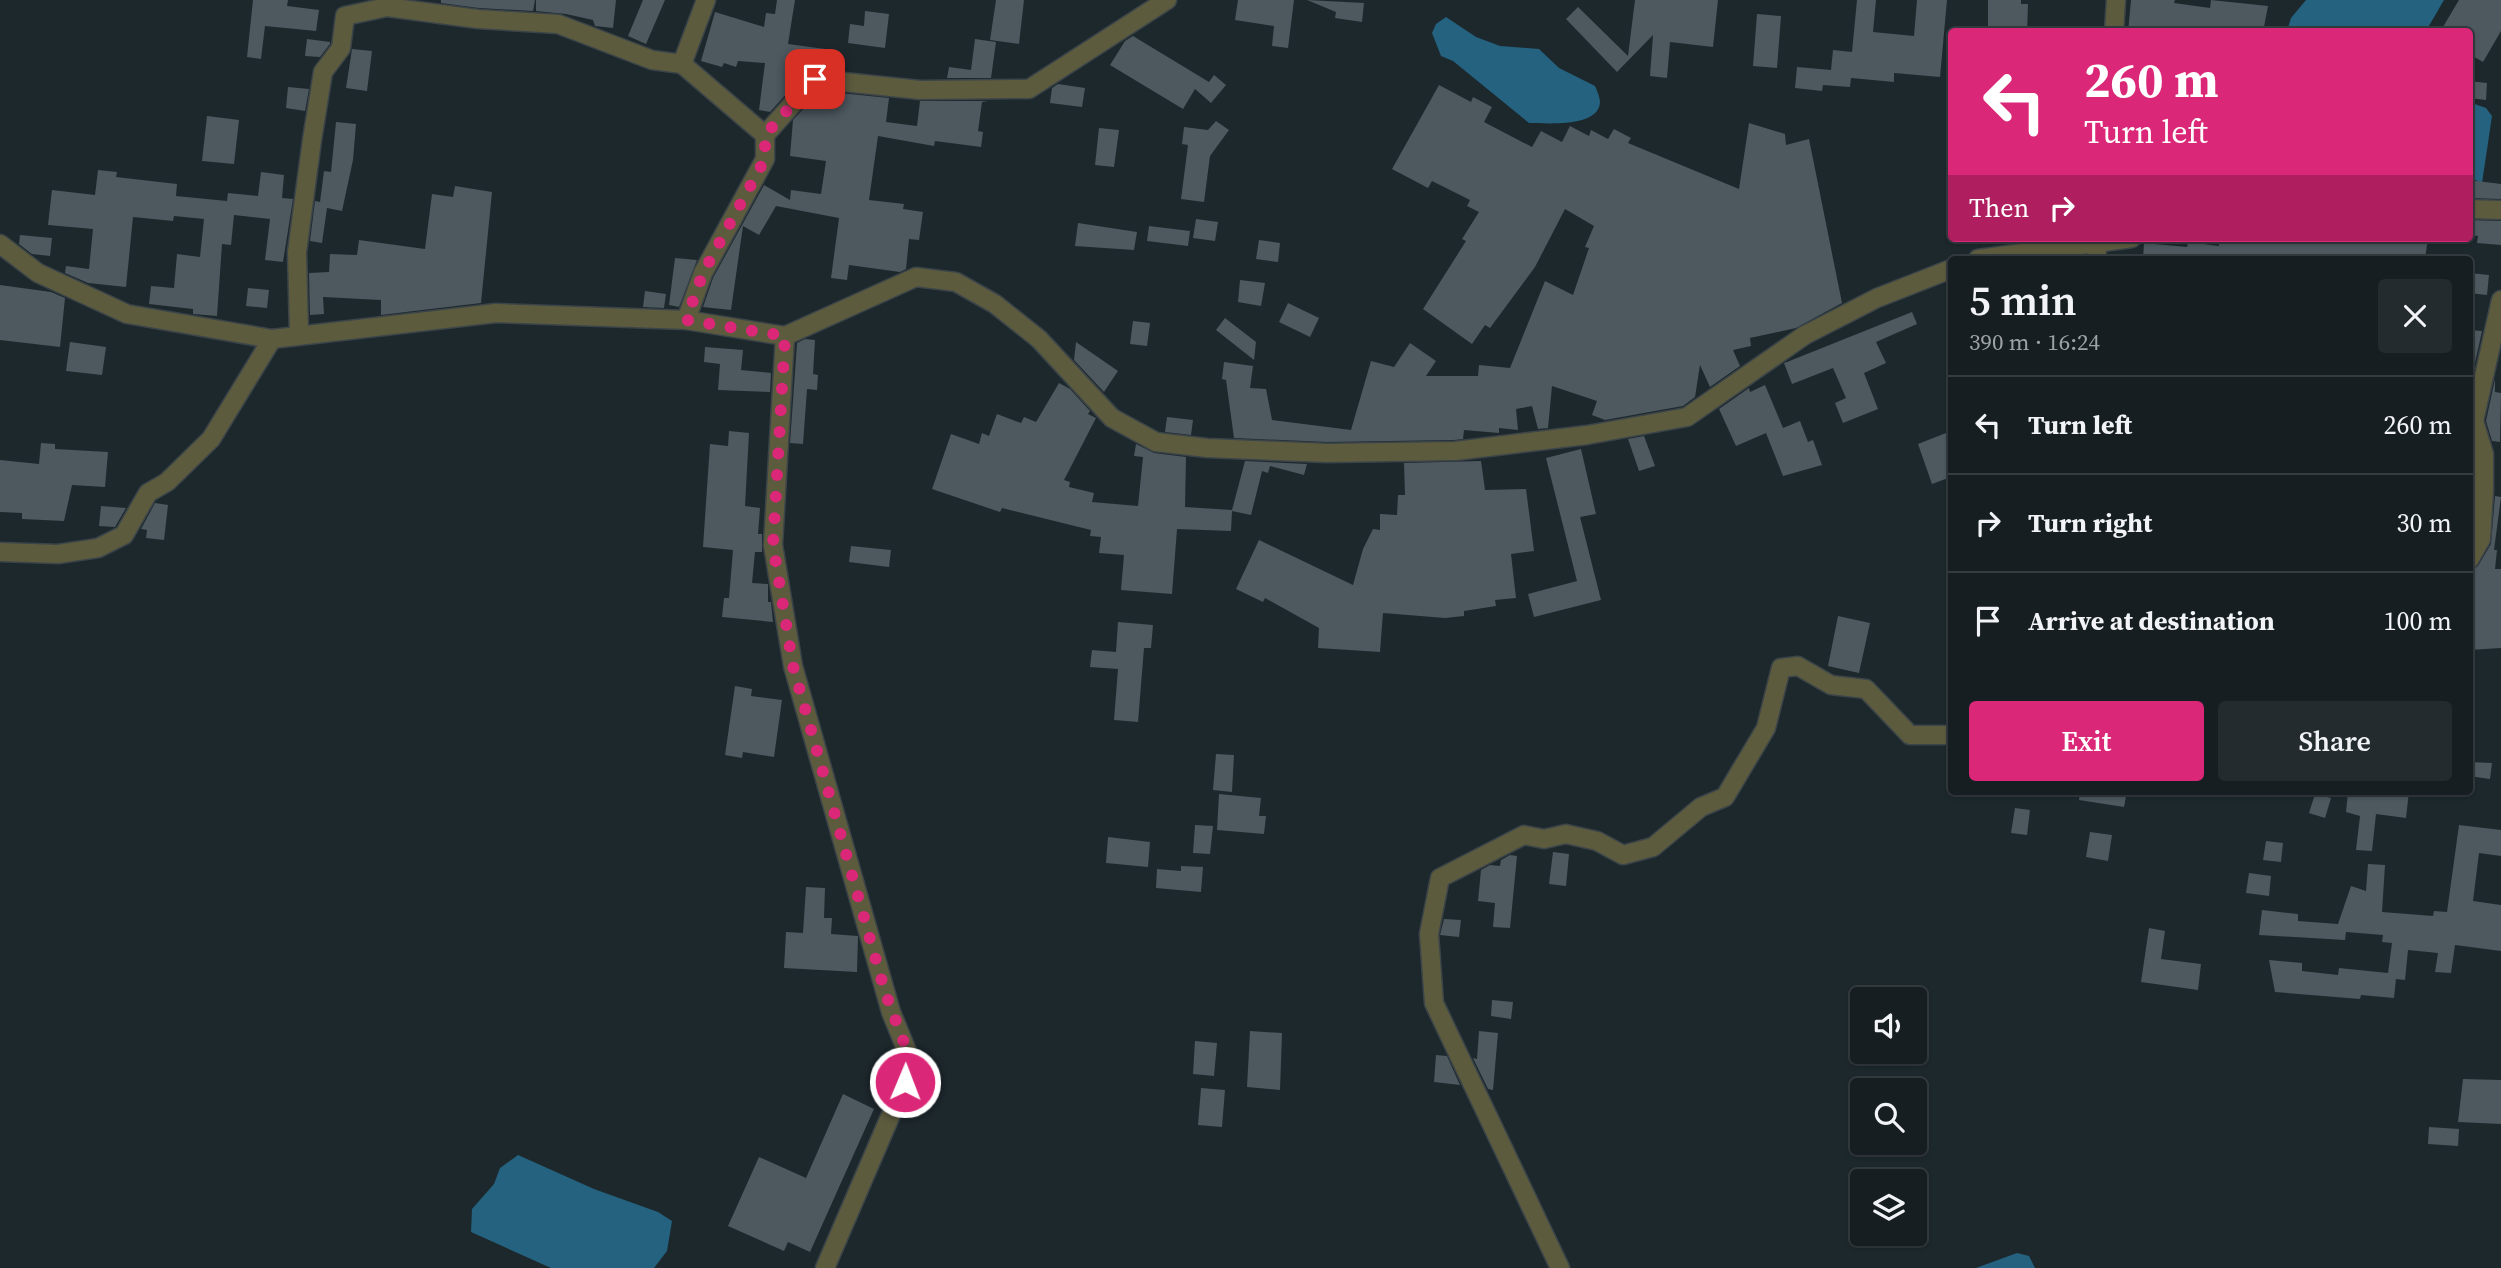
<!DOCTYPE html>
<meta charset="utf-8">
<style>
:root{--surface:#161e22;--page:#232b2f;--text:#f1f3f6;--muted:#9ea2a5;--line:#353c40;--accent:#db2777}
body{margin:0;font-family:"Source Serif 4",serif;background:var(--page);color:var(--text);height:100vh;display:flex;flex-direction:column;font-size:26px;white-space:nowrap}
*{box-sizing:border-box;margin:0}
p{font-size:23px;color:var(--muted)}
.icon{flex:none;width:38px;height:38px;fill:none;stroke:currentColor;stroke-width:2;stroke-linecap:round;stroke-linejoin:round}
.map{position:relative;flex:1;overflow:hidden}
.side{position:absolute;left:1948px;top:256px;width:525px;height:539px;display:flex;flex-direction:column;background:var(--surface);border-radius:7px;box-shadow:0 2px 5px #0004,0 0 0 2px var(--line)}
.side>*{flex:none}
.hud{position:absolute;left:1948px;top:28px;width:525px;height:214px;border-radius:7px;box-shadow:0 2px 5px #0004,0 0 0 2px var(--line);background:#db2777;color:#fff;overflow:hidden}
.tools{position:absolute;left:1850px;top:987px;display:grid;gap:14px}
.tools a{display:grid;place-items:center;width:77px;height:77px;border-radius:7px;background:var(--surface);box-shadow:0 2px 5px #0004,0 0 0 2px var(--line);font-size:35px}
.pin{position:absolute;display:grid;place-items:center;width:60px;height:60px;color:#fff;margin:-30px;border-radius:14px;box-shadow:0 4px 10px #0006}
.me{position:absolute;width:77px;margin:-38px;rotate:1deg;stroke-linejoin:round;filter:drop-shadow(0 0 5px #0008)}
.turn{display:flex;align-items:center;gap:24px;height:147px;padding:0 21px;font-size:32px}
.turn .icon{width:91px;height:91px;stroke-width:2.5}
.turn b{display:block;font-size:49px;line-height:60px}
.then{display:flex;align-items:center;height:66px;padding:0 21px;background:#0003;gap:14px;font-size:26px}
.round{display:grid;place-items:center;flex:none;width:74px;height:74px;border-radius:7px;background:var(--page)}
.head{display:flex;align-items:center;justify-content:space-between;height:119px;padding:0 21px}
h1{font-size:42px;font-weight:600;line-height:52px}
.button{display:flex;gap:14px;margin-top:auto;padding:14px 21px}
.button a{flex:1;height:80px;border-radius:7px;background:var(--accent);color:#fff;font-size:28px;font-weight:600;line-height:80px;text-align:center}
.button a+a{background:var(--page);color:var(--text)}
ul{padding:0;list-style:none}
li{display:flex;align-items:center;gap:21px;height:98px;padding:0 21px;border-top:2px solid var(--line)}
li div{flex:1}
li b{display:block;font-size:26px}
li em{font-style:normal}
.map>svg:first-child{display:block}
</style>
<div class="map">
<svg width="2501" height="1268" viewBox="0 0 2501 1268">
<rect width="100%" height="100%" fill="#1d282d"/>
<g fill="#24627f">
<polygon points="2306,0 2444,0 2426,31 2287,31 2291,18"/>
<path d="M1446 17 1476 37 1500 46 1539 49 1559 68 1595 86C1597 90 1600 98 1600 102 1599 128 1546 123 1529 123L1453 61 1441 56 1432 33 1436 24Z"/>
<polygon points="2469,102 2486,108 2492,116 2482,183 2469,177"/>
<polygon points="518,1155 594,1189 658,1212 672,1221 667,1251 654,1268 551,1268 471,1232 472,1209 494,1184 500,1168"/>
<polygon points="2017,1253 2029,1256 2035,1268 1976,1268"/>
</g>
<g fill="#4d585f">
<polygon points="253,0 288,0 287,6 319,10 316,31 265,26 261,59 247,57"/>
<polygon points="441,0 535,0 533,11 479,8 441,3"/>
<polygon points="536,0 616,0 613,28 595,26 593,20 566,14 536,11"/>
<polygon points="643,0 665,0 646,44 628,36"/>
<polygon points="777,0 795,0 788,44 825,49 822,68 807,71 770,112 759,110 765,63 738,61 736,67 724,63 722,67 701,61 715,12 764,27 766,13 775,14"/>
<polygon points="996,0 1024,0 1019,44 990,40"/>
<polygon points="1238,0 1294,0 1288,48 1272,46 1274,26 1235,20"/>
<polygon points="1307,0 1364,3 1362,22 1335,18 1336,12"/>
<polygon points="1635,0 1718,0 1713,47 1670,42 1667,78 1650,76 1653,35 1617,72 1566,19 1578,7 1628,56"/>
<polygon points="1857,0 1876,0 1873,32 1914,36 1917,0 1947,0 1940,77 1894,73 1894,82 1851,78 1850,87 1823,85 1822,91 1795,88 1797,67 1831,70 1833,50 1852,52"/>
<polygon points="1988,0 2021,0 2021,4 2028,4 2027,32 1988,32"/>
<polygon points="2131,0 2175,0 2174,3 2210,8 2211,0 2268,6 2263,32 2128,32"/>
<polygon points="2459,0 2501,0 2501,31 2483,62 2469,54 2469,32 2440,32"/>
<polygon points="865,11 889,14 885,48 848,43 850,24 864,26"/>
<polygon points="1757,14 1781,16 1777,68 1753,66"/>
<polygon points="1133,36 1209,82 1214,75 1226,85 1211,103 1195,89 1183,109 1110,65 1125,41"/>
<polygon points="307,39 330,42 330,44 320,57 305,56"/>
<polygon points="975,39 996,42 991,78 947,78 949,67 971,70"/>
<polygon points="352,49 372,51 367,91 346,88"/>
<polygon points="2469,81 2487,83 2486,100 2469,98"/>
<polygon points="1058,84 1085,88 1082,107 1050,103 1052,88"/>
<polygon points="1439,85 1471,102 1473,97 1492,107 1484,122 1532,147 1541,131 1562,142 1570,126 1589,136 1591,130 1608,139 1614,129 1631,138 1628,143 1739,189 1749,123 1785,134 1786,145 1809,139 1842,303 1796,328 1750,338 1751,346 1733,350 1740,366 1710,387 1700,365 1695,397 1683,406 1605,420 1592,415 1597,401 1552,386 1548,428 1538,429 1532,406 1516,409 1518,430 1499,428 1499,433 1464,430 1463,439 1454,440 1327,442 1234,438 1226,380 1222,379 1224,362 1253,366 1250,388 1266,389 1272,420 1351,430 1371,361 1394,367 1410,343 1436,361 1426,376 1478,376 1479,365 1510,368 1545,281 1573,295 1589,248 1585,247 1594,226 1565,209 1535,267 1490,328 1485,325 1472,344 1423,309 1466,241 1462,239 1479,212 1467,206 1470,200 1432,181 1428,188 1392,169"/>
<polygon points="288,87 309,89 305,111 286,108"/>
<polygon points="820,91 889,98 886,122 917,126 920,101 988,101 982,102 978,131 983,132 981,147 935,141 934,146 878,136 869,200 904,204 903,209 923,212 919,240 909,239 906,269 900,272 849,265 847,280 831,278 839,218 776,206 759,235 743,226 731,310 703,307 713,278 764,185 790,200 791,190 821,194 826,161 790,156 793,120"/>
<polygon points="207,116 239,120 234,164 202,161"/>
<polygon points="1216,121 1229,130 1210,156 1204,202 1181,199 1188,145 1182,144 1184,127 1208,130"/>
<polygon points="336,122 356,124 353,160 342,211 327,208 322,243 310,241 315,201 320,202 324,171 331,172"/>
<polygon points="1099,128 1119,130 1114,167 1095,165"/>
<polygon points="98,170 117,172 116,177 177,184 176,196 227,201 228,193 258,196 261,172 284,175 282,198 293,199 283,262 265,260 270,219 234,215 231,245 222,244 217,316 193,314 193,309 149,304 151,286 174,288 177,254 200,257 204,219 174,216 173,221 133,217 126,287 88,283 65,273 66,266 89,269 93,229 48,225 52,190 95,195"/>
<polygon points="2469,180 2501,184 2501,199 2469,198"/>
<polygon points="455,186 492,192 481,303 381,315 381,300 323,297 324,314 310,315 309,273 329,272 330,254 357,255 359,240 425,249 432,194 453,197"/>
<polygon points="1196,219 1218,222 1215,241 1193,238"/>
<polygon points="2469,220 2501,221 2501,245 2477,243 2478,236 2469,235"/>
<polygon points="1078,223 1137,232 1134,250 1075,246"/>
<polygon points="1149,226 1190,231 1188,246 1147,241"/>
<polygon points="20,235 52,238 50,256 32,254 19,244"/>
<polygon points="2218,238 2428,238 2425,259 2143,259 2144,243 2187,247 2188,242 2219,246"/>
<polygon points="1259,240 1280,243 1278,262 1256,259"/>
<polygon points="675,258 697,260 679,307 669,305"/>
<polygon points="2469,273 2489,275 2487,295 2469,293"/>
<polygon points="1240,280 1265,283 1261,306 1238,302"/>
<polygon points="0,285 51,292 65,298 60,347 0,340"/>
<polygon points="248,288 269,290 267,308 246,306"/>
<polygon points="645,291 666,294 664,308 643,307"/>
<polygon points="1288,303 1319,318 1310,337 1279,322"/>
<polygon points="1912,312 1917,324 1876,342 1886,363 1864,373 1878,409 1843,423 1835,403 1846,398 1833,368 1792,384 1784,363 1787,362"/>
<polygon points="1225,318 1256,342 1254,360 1216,330"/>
<polygon points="1133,321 1150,323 1147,346 1130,344"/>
<polygon points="2469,330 2482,331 2469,390"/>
<polygon points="805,339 815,340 813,374 818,375 817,390 807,389 803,444 790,443 797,343"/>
<polygon points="70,342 106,347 102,375 66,371"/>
<polygon points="1076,342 1118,371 1104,392 1074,360"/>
<polygon points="705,347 743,350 741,370 771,373 770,392 718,390 720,364 704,362"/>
<polygon points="2495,379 2495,392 2501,393 2500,442 2492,441 2486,421"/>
<polygon points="1059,383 1070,389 1090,411 1088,414 1096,418 1064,480 1070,482 1069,487 1094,493 1092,502 1138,506 1143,457 1134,456 1136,444 1154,453 1186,457 1185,507 1232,510 1245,461 1307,464 1304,475 1270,466 1268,473 1262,471 1251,515 1232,511 1231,531 1177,529 1172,594 1121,590 1124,555 1099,553 1101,537 1090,536 1091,530 1002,508 1000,512 932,489 951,434 979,444 982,433 989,436 997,414 1021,423 1024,417 1036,422"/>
<polygon points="1765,385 1783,428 1800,421 1808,442 1813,440 1822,465 1783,476 1766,433 1736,446 1719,409 1749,388 1750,392"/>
<polygon points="1167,417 1193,420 1191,435 1165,432"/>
<polygon points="729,431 749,433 745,506 760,508 758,534 762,534 762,552 755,552 752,583 768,584 768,602 771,602 773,622 722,617 724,598 729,598 733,550 703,547 710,444 728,446"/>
<polygon points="1946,433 1951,447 1951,477 1932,484 1918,444"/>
<polygon points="1644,436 1655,466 1639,471 1628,439"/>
<polygon points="41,443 55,444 55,449 108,452 105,487 72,485 64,521 22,519 22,513 0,512 0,460 39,464"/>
<polygon points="1581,449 1596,514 1580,517 1601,600 1534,617 1528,594 1577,581 1546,458"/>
<polygon points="1481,461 1485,490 1526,489 1534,551 1511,554 1516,598 1495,600 1496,606 1464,611 1464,616 1445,618 1383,613 1380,652 1318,648 1319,628 1265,598 1263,602 1236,589 1259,540 1353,585 1363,549 1373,529 1380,530 1380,514 1397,515 1398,495 1405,495 1404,463"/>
<polygon points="2495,496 2501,497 2494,550 2497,550 2495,569 2501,569 2501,648 2469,650 2469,571 2478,566 2491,544"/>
<polygon points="155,503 168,505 164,540 146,538 147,530 141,529"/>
<polygon points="101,506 126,508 115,527 99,526"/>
<polygon points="851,546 891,550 889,567 849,562"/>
<polygon points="1838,616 1870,623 1859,673 1828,666"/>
<polygon points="1118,622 1153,625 1151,648 1144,648 1138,722 1114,720 1118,669 1090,667 1092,650 1116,652"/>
<polygon points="735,686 752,689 751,696 782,700 774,757 743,752 742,758 725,755"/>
<polygon points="1216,754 1234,755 1232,792 1213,790"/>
<polygon points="2469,762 2492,763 2490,779 2469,776"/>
<polygon points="2080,791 2127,791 2124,807 2079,800"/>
<polygon points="2392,791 2409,791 2406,818 2376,814 2372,851 2356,850 2360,816 2346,812 2348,792 2392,797"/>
<polygon points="1219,794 1261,798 1259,816 1266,816 1264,834 1217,830"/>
<polygon points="2315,794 2331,798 2325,818 2309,813"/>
<polygon points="2015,808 2030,810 2027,835 2011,833"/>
<polygon points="1195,825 1213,826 1210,854 1193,853"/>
<polygon points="2459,825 2501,830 2501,856 2479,853 2473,901 2501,905 2501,951 2455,945 2451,973 2435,972 2438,953 2408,950 2405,980 2396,979 2394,998 2361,995 2360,999 2275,992 2269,960 2302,963 2302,971 2338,975 2339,968 2388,973 2392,943 2382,942 2383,935 2346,932 2345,940 2259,935 2262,910 2298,914 2298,921 2338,924 2351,886 2366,891 2368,864 2385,865 2382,912 2433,916 2434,911 2447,912"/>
<polygon points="2090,832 2112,835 2108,861 2086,857"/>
<polygon points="1108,837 1150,842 1148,867 1106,863"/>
<polygon points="2266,841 2283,843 2281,862 2263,860"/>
<polygon points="1553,852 1569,854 1566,886 1549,884"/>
<polygon points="1510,855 1517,856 1510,928 1493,927 1495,903 1478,901 1481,870 1490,865 1500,866 1501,860"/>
<polygon points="1181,866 1203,867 1201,892 1156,888 1157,869 1181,871"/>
<polygon points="2249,873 2271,876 2269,896 2246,893"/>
<polygon points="806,887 825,888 824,918 832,918 831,934 858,936 857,972 784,968 786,932 803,933"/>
<polygon points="1444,919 1461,920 1459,937 1440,935"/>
<polygon points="2149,928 2165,931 2161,959 2201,964 2198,990 2141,982"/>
<polygon points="1492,1000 1513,1002 1511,1019 1491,1016"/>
<polygon points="1250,1031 1282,1033 1280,1090 1247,1087"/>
<polygon points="1479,1031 1498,1033 1493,1090 1488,1089 1473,1058 1477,1059"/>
<polygon points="1195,1041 1217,1043 1214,1076 1193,1074"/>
<polygon points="1436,1055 1447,1056 1460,1085 1434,1082"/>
<polygon points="2463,1079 2501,1080 2501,1124 2458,1122"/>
<polygon points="1201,1088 1225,1090 1222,1127 1198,1125"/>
<polygon points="843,1094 874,1109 810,1252 788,1242 784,1251 728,1226 759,1157 806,1178"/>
<polygon points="2429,1127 2459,1129 2458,1146 2428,1144"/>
</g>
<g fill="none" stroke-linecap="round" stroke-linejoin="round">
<g stroke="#3a4449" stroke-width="21">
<g id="minor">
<polyline points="2114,32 2116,0"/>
<polyline points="765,135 815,79 920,90 1029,89 1167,0"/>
<polyline points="2469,209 2501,210"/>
<polyline points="0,244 38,273 127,314 272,339 496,313 686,320 785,336 916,277 956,282 995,304 1039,339 1112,418 1156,442 1207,448 1327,453 1455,451 1587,435 1687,417 1805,335 1877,298 1951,269"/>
<polyline points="1978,259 2132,238"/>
<polyline points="2096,259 2098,238"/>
<polyline points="686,320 703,273 765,159 765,135 682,64 706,0"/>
<polyline points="299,334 297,252 312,140 323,72 341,48 345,16 387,7 478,19 558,24 652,60 682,64"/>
<polyline points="785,336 773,545 793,666 891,1012 909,1056 905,1082 825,1268"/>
<polyline points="0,552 58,554 98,548 124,535 148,493 167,482 211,439 272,339"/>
<polyline points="2469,560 2481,539 2484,491 2484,454 2474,421 2501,300"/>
<polyline points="1560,1268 1434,1003 1429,934 1440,878 1524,835 1544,839 1566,834 1597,841 1623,855 1653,847 1701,807 1725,797 1766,728 1781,668 1798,666 1831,685 1866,689 1910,735 1951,735"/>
</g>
</g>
<use href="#minor" stroke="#5d5b3e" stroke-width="18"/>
</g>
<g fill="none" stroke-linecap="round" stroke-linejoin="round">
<polyline stroke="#db2777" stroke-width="12" stroke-dasharray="0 21.6" points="815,79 765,135 765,159 703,273 686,320 785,336 773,545 793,666 885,992 909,1056 905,1082"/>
</g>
</svg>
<div class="tools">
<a><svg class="icon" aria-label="sound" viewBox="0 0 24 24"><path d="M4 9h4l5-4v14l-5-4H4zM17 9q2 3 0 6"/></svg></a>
<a><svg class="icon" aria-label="search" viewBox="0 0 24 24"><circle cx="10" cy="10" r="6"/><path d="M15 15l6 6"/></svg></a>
<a><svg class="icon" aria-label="layers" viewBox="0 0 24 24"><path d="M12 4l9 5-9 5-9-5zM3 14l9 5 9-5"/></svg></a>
</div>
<div class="pin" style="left:815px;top:79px;background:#d93025"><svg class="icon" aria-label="arrive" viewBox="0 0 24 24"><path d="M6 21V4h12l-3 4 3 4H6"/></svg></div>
<svg class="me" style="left:905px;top:1082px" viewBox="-20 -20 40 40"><circle r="17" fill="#db2777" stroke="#fff" stroke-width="3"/><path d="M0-11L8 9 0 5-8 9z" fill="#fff"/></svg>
<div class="hud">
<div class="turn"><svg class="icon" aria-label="left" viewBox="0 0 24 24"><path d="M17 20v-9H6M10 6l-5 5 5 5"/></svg><div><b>260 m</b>Turn left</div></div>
<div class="then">Then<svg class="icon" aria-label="right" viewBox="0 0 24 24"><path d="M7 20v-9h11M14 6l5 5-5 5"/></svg></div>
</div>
<section class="side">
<div class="head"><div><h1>5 min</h1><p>390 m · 16:24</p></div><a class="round"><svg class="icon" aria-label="close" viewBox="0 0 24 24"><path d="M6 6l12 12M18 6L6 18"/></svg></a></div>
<ul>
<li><svg class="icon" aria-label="left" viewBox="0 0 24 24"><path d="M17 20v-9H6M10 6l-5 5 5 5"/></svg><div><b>Turn left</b></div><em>260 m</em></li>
<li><svg class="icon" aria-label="right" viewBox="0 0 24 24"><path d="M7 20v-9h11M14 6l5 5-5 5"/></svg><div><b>Turn right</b></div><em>30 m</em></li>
<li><svg class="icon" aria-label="arrive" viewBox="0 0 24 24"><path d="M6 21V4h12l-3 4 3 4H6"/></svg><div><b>Arrive at destination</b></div><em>100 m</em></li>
</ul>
<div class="button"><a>Exit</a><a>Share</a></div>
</section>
</div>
